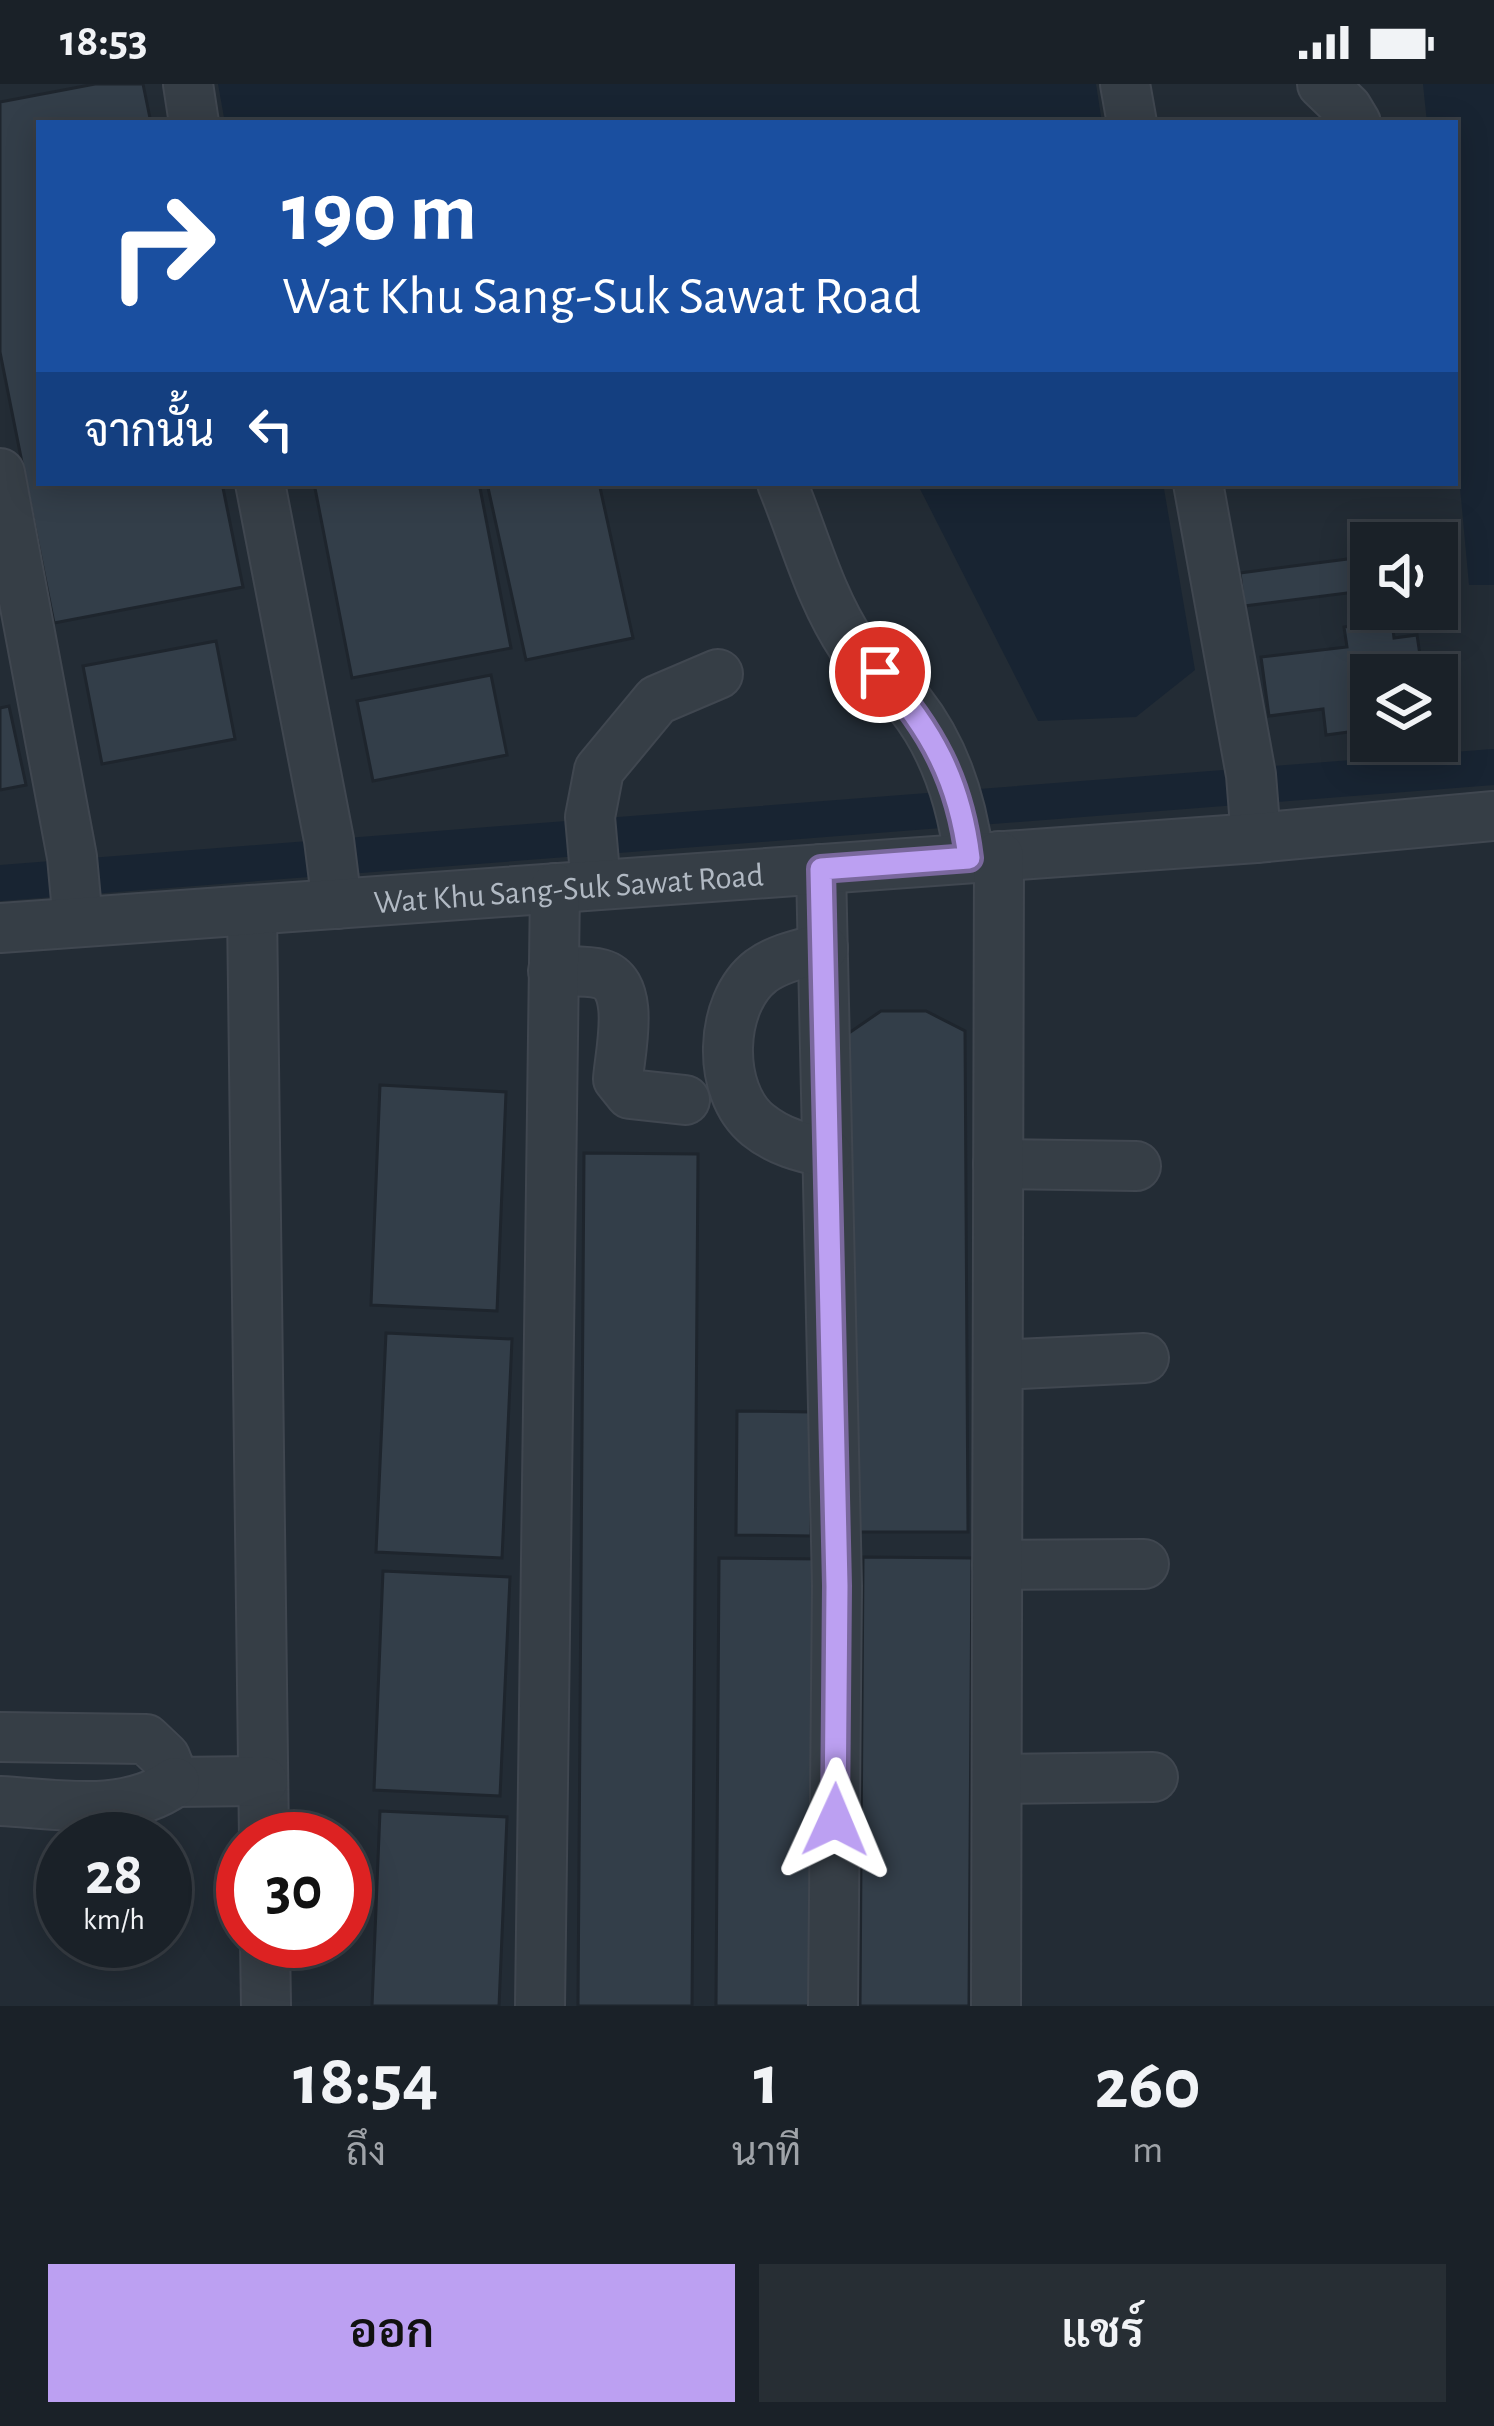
<!DOCTYPE html>
<html lang="th">
<meta charset="utf-8">
<style>
:root{--surface:#1a2128;--page:#272e34;--text:#f1f3f6;--muted:#9fa3a8;--line:#383e45;--accent:#bca0f2}
body{margin:0;font-family:"Alegreya Sans",Sarabun,sans-serif;background:var(--page);color:var(--text);height:100vh;display:flex;flex-direction:column;font-size:45px;white-space:nowrap}
*{box-sizing:border-box;margin:0}
p{font-size:39px;color:var(--muted)}
.icon{flex:none;width:66px;height:66px;fill:none;stroke:currentColor;stroke-width:2;stroke-linecap:round;stroke-linejoin:round}
.map{position:relative;height:1922px;overflow:hidden}
.details{display:flex;flex-direction:column;background:var(--surface);flex:1}
.details>*{flex:none}
.banner{position:absolute;left:36px;top:36px;width:1422px;height:366px;border-radius:0px;box-shadow:0 6px 30px #0003,0 0 0 3px var(--line);background:#1a4fa0;color:#fff;overflow:hidden}
.controls{position:absolute;left:1350px;top:438px;display:grid;gap:24px}
.controls a{display:grid;place-items:center;width:108px;height:108px;border-radius:0px;background:var(--surface);box-shadow:0 6px 30px #0003,0 0 0 3px var(--line);font-size:60px}
.speed{position:absolute;left:36px;top:1728px;display:flex;gap:24px;font-size:60px;font-weight:700;text-align:center}
.speed>*{display:grid;place-content:center;width:156px;height:156px;border-radius:50%;background:var(--surface);box-shadow:0 6px 30px #0003,0 0 0 3px var(--line);line-height:1}
.speed small{font-size:30px;font-weight:400}
.speed .limit{border:18px solid #d22;background:#fff;color:#111}
.pin{position:absolute;display:grid;place-items:center;width:102px;height:102px;color:#fff;margin:-51px;border:6px solid #fff;border-radius:50%;box-shadow:0 3px 12px #0007}
.me{position:absolute;width:132px;margin:-66px;rotate:1deg;stroke-linejoin:round;filter:drop-shadow(0 0 9px #0008)}
.turn{display:flex;align-items:center;gap:42px;height:252px;padding:0 48px;font-size:54px}
.turn .icon{width:156px;height:156px;stroke-width:2.5}
.turn b{display:block;font-size:84px;line-height:102px}
.then{display:flex;align-items:center;height:114px;padding:0 48px;background:#0003;gap:24px;font-size:45px}
.eta{display:flex;justify-content:space-evenly;align-items:center;height:204px;text-align:center}
.eta b{font-size:72px;font-weight:600;line-height:84px}
.action{display:flex;gap:24px;margin-top:auto;padding:24px 48px}
.action a{flex:1;height:138px;border-radius:0px;background:var(--accent);color:#111;font-size:48px;font-weight:600;line-height:138px;text-align:center}
.action a+a{background:var(--page);color:var(--text)}
.status{display:flex;justify-content:space-between;align-items:center;height:84px;padding:0 60px;background:var(--surface);direction:ltr}
.status svg{height:33px;fill:currentColor}
.map>svg:first-child{display:block}
</style>
<div class="status"><b>18:53</b><svg viewBox="0 0 49 12"><path d="M0 12V9h3v3zM5 12V6h3v6zM10 12V3h3v9zM15 12V0h3v12zM26 1h20v11H26zM47 4h2v5h-2z"/></svg></div>
<div class="map">
<svg width="1494" height="1922" viewBox="0 0 1494 1922">
<rect width="100%" height="100%" fill="#232c35"/>
<g fill="#182432">
<polygon points="218,0 1096,0 1102,39 225,39"/>
<polygon points="1423,0 1494,0 1494,501 1469,501 1455,349 1455,39 1427,39"/>
<polygon points="917,399 1163,399 1195,586 1136,633 1038,637"/>
</g>
<g fill="none" stroke-linecap="round" stroke-linejoin="round">
<polyline stroke="#182432" stroke-width="36" points="0,799 1494,683"/>
</g>
<g fill="#333e49" stroke="#1e252d" stroke-width="3">
<polygon points="95,0 143,0 151,39 39,39 39,399 222,399 243,503 54,539 0,268 0,18"/>
<polygon points="314,399 479,399 511,564 352,594"/>
<polygon points="487,399 599,399 633,554 526,576"/>
<polygon points="1371,472 1371,506 1244,522 1240,489"/>
<polygon points="1392,537 1394,554 1417,551 1423,591 1371,591 1371,645 1326,651 1323,625 1269,632 1261,573 1347,563 1344,543"/>
<polygon points="216,557 235,655 102,680 83,582"/>
<polygon points="491,591 507,671 373,697 357,617"/>
<polygon points="9,622 26,701 0,706 0,624"/>
<polygon points="881,927 926,927 965,947 968,1448 849,1448 846,951"/>
<polygon points="380,1001 506,1008 497,1227 371,1221"/>
<polygon points="584,1069 698,1070 692,1922 578,1922"/>
<polygon points="386,1249 512,1255 502,1474 376,1468"/>
<polygon points="737,1327 812,1328 811,1452 736,1451"/>
<polygon points="863,1473 972,1474 969,1922 860,1922"/>
<polygon points="719,1474 828,1475 825,1922 716,1922"/>
<polygon points="383,1487 510,1493 500,1712 374,1706"/>
<polygon points="380,1727 507,1733 499,1922 372,1922"/>
</g>
<g fill="none" stroke-linecap="round" stroke-linejoin="round">
<g stroke="#404750" stroke-width="52">
<g id="minor">
<polyline points="188,0 194,39"/>
<polyline points="1125,0 1132,39"/>
<polyline points="1322,0 1347,24 1356,39"/>
<polyline points="0,389 72,773 78,838"/>
<polyline points="260,399 329,756 337,820"/>
<path d="M782 399C804 452 820 514 852 561 867 583 893 599 910 620 945 664 962 719 969 774"/>
<polyline points="1198,399 1251,691 1256,754"/>
<polyline points="821,785 837,1502 833,1922"/>
<polyline points="596,801 590,733 599,686 657,616 718,590"/>
<polyline points="252,826 264,1755"/>
<path id="s1" d="M0 844 1256 754 1494 732"/>
<path d="M823 864C801 870 779 874 761 887 719 919 716 1007 758 1041 779 1058 801 1063 827 1069"/>
<path d="M553 887C568 888 586 886 601 890 637 900 620 967 618 995L630 1010 685 1016"/>
<polyline points="998,1080 1136,1082"/>
<polyline points="998,1281 1144,1274"/>
<polyline points="997,1481 1144,1480"/>
<polyline points="0,1653 146,1655 165,1673 175,1698 263,1697"/>
<polyline points="997,1695 1153,1693"/>
<path d="M0 1717C57 1720 126 1734 175 1698"/>
<polyline points="265,1857 266,1922"/>
<polyline points="540,1922 555,804"/>
<polyline points="996,1922 999,772"/>
</g>
</g>
<use href="#minor" stroke="#363e46" stroke-width="48"/>
</g>
<g fill="none" stroke-linecap="round" stroke-linejoin="round">
<g stroke="#7a689d" stroke-width="30">
<path id="route" d="M835 1736 837 1502 821 785 969 774C960 698 932 645 880 588"/>
</g>
<use href="#route" stroke="#bca0f2" stroke-width="21"/>
</g>
<g text-anchor="middle" stroke-width="12" stroke-linejoin="round" paint-order="stroke">
<g font-size="33" fill="#b1b9c3" stroke="#1c232b">
<text dy="12" stroke="none"><textPath href="#s1" startOffset="570">Wat Khu Sang-Suk Sawat Road</textPath></text>
</g>
</g>
</svg>
<div class="controls">
<a><svg class="icon" aria-label="sound" viewBox="0 0 24 24"><path d="M4 9h4l5-4v14l-5-4H4zM17 9q2 3 0 6"/></svg></a>
<a><svg class="icon" aria-label="layers" viewBox="0 0 24 24"><path d="M12 4l9 5-9 5-9-5zM3 14l9 5 9-5"/></svg></a>
</div>
<div class="speed"><div>28<small>km/h</small></div><div class="limit">30</div></div>
<div class="pin" style="left:880px;top:588px;background:#d93025"><svg class="icon" aria-label="arrive" viewBox="0 0 24 24"><path d="M6 21V4h12l-3 4 3 4H6"/></svg></div>
<svg class="me" style="left:835px;top:1736px" viewBox="-20 -20 40 40"><path d="M0-17L14 15 0 8-14 15z" fill="#bca0f2" stroke="#fff" stroke-width="4"/></svg>
<div class="banner">
<div class="turn"><svg class="icon" aria-label="right" viewBox="0 0 24 24"><path d="M7 20v-9h11M14 6l5 5-5 5"/></svg><div><b>190 m</b>Wat Khu Sang-Suk Sawat Road</div></div>
<div class="then">จากนั้น<svg class="icon" aria-label="left" viewBox="0 0 24 24"><path d="M17 20v-9H6M10 6l-5 5 5 5"/></svg></div>
</div>
</div>
<section class="details">
<div class="eta">
<div><b>18:54</b><p>ถึง</p></div>
<div><b>1</b><p>นาที</p></div>
<div><b>260</b><p>m</p></div>
</div>
<div class="action"><a>ออก</a><a>แชร์</a></div>
</section>
